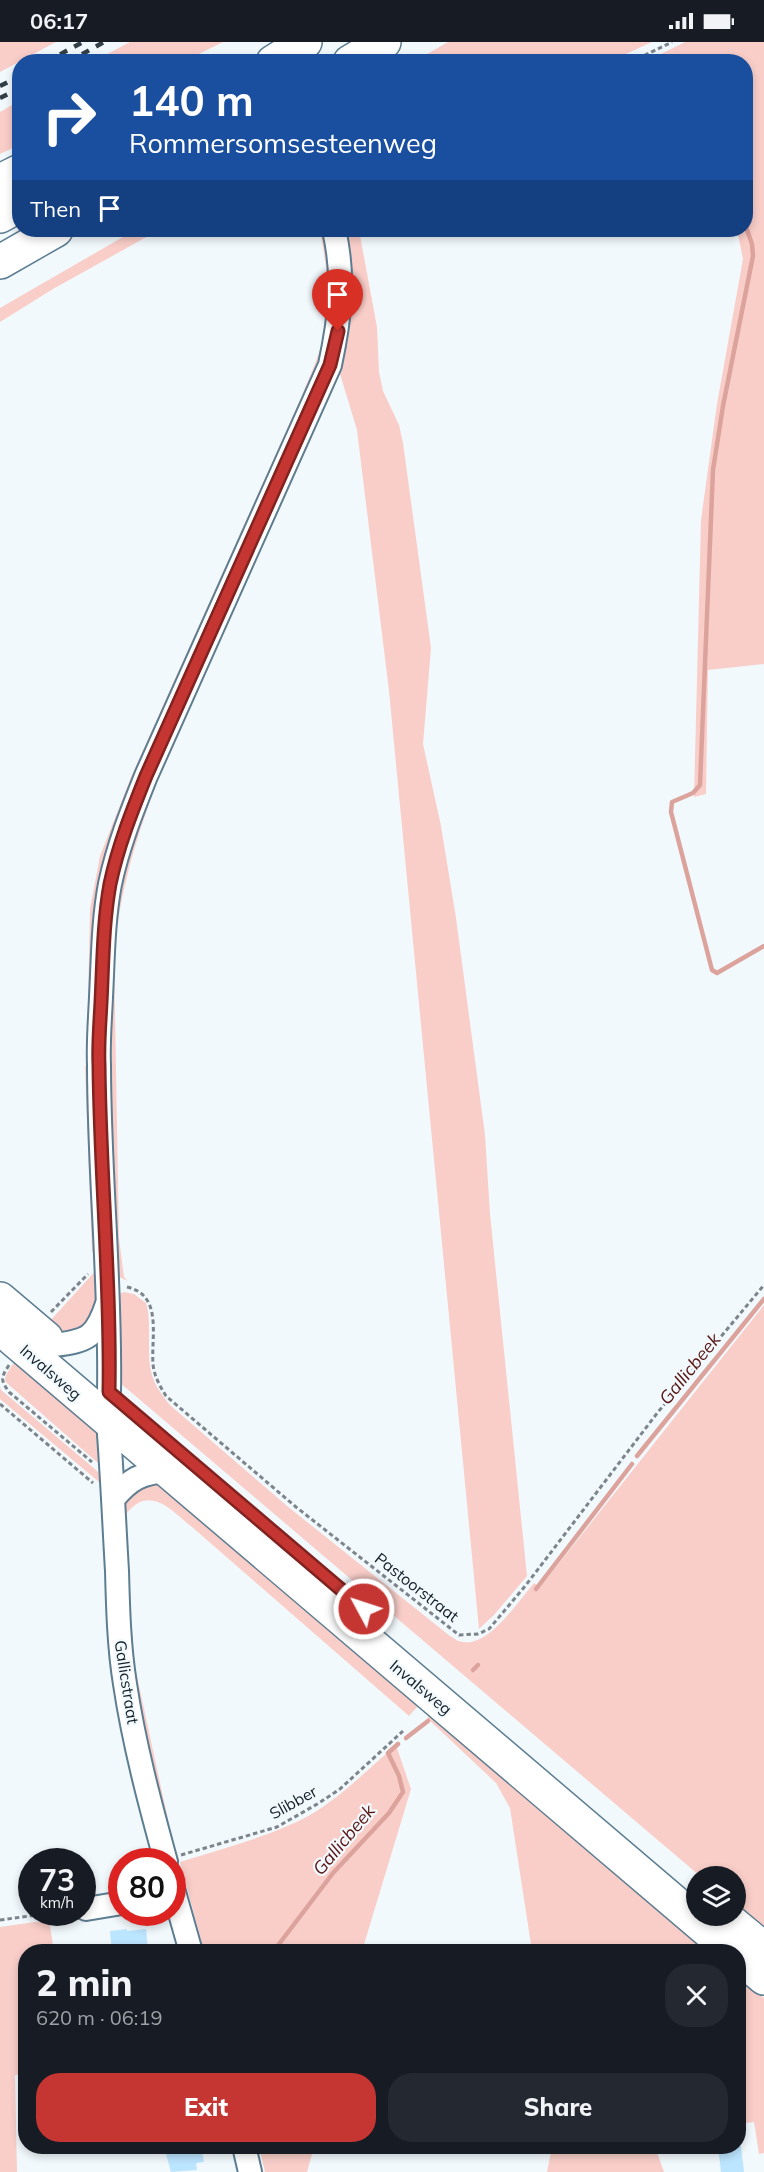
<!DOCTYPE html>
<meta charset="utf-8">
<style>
:root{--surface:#171b24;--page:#242831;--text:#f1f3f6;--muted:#9ea1a6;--accent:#c53632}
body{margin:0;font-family:Mulish,sans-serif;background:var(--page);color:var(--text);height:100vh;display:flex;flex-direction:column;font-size:22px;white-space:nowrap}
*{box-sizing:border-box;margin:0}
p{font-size:20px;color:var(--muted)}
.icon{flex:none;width:33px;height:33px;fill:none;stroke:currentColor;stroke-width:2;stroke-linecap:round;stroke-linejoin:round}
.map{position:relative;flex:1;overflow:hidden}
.details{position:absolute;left:18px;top:1902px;width:728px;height:210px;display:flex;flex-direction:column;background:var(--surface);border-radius:24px;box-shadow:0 3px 9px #0003}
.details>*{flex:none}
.hud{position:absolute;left:12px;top:12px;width:741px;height:183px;border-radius:24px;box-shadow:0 3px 9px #0003;background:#1a4fa0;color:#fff;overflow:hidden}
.controls{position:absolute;left:686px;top:1824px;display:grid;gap:12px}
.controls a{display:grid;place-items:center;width:60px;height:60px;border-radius:50%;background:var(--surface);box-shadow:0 3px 9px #0003;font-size:30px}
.speed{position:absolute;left:18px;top:1806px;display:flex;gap:12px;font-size:30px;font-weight:700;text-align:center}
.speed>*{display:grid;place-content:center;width:78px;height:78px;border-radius:50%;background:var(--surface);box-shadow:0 3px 9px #0003;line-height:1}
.speed small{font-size:15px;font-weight:400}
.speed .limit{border:9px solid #d22;background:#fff;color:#111}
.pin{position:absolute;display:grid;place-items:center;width:51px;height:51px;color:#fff;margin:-62px -26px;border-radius:50% 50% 50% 0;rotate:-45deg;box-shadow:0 0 6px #0007}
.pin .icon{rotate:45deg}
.me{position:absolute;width:66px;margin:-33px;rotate:310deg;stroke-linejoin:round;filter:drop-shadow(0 0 4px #0008)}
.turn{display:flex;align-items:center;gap:21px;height:126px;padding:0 18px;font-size:27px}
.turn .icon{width:78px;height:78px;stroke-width:2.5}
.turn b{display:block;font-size:42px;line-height:51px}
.then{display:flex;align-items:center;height:57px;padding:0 18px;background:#0003;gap:12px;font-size:22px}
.round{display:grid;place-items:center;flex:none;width:63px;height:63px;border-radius:24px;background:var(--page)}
.headline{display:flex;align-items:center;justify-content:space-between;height:102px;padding:0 18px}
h1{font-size:36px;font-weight:800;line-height:45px}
.button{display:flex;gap:12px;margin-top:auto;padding:12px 18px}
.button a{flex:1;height:69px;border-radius:24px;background:var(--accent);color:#fff;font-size:24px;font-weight:800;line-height:69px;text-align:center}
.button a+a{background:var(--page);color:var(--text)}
.status{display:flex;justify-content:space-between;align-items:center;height:42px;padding:0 30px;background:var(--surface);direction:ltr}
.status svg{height:16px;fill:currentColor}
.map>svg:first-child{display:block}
</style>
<div class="status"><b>06:17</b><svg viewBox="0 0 49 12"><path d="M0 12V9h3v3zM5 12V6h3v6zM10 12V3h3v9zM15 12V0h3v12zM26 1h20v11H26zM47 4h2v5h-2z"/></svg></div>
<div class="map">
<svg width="764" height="2130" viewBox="0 0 764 2130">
<rect width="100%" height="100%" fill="#f2f9fd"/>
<g fill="#f9cec9">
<polygon points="0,0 56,0 0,30"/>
<polygon points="130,0 223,0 185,19 94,19"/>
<polygon points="448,0 652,0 611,19 415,19"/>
<polygon points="685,0 764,0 764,622 708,628 706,752 694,755 701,478 717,362 743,217 737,188 746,188 746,20 647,19"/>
<polygon points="19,59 19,103 0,112 0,70"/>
<polygon points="135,188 159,188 53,247 0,280 0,266"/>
<path d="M320 188H329L330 298 116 795 91 1005H87L90 867 100 814 131 735 300 358C310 333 323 307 327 279 331 248 325 218 320 188Z"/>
<path d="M342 188H359L377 285 379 330 383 349 399 383 403 401 431 606 423 702 441 784 456 876 485 1093 490 1172 527 1534 494 1573 479 1587 389 649 357 388 340 332 158 738C136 795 119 853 114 914L119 1196 124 1235 128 1239 119 1235 113 1228 106 950 124 811 322 359Z"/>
<polygon points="89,1022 99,1213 92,1210 85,1024"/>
<polygon points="99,1225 96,1277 65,1294 50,1279"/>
<path d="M124 1250 134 1252 146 1261C149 1270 149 1279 149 1289 149 1324 147 1336 171 1364L287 1464 450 1594C454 1596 458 1600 463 1600 489 1605 519 1558 534 1541L540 1545 764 1263V1889L735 1864V1834H700L119 1340 115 1253Z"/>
<polygon points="14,1320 100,1389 106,1428 9,1343 5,1339 6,1333"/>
<polygon points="0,1344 1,1348 96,1428 99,1431 99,1440 0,1357"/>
<path d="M160 1441 418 1664 409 1674 192 1485C172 1469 150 1442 127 1471L126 1516 133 1601 125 1597 123 1456 139 1443Z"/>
<polygon points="136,1630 169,1782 163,1784 131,1635"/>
<polygon points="431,1672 710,1909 532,1909 510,1766 496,1741 427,1676"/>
<path d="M396 1703 411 1747 362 1909H204L180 1820C223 1806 270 1795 310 1773 340 1756 370 1725 396 1703Z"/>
<polygon points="49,1878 54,1909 26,1910 25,2032 15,2033 17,2130 0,2130 0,1885"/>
<polygon points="738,1934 764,1956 764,2111 759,2112 754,2080 738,2082"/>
<polygon points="259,2105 259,2104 314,2105 307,2130 265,2130"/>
<polygon points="552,2105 655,2105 664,2130 547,2130"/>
</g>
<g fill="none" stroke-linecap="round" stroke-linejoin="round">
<g stroke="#dca39c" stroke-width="4.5">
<polyline points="670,19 670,20"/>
<polyline points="746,185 752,202 753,214 723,364 713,428 700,743 693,751 672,760 671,770 712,928 717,931 764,904"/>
<polyline points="637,1414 764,1257"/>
<polyline points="536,1547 632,1422"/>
<polyline points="473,1628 478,1623"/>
<polyline points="406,1696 428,1679"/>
<polyline points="273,1910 333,1831 389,1771 403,1750 399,1734 388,1711 398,1702"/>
</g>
</g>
<g fill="#bce5ff">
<polygon points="127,1887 127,1889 146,1887 148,1908 128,1910 128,1907 112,1910 110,1889"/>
<polygon points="170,2104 201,2104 204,2120 196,2121 197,2128 171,2130 166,2112 171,2111"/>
<polygon points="718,2104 741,2104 744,2130 721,2130"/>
</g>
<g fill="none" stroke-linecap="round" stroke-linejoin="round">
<g stroke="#5d7d91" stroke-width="26">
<g id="minor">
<path d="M54 1303C88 1299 96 1295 107 1262"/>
<path d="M109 1350C111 1241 99 1132 99 1023 98 1001 100 978 101 955 103 917 103 879 110 842 118 804 132 769 146 734L330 323C340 276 345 235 334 188"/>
<path d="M108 1379C112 1429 114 1479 117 1529 118 1567 119 1605 125 1642 134 1702 150 1762 166 1820"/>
<path d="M114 1456C130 1437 141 1431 167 1429"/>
<polyline points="172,1843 191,1910"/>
<polyline points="86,1867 122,1861"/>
<polyline points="244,2104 250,2130"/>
</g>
</g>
<g stroke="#5d7d91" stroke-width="36">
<g id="highway">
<polyline points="273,20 305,0"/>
<polyline points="350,20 384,0"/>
<polyline points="0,139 20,129"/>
<polyline points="0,174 20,163"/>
<polyline points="0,220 56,188"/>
<polyline points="0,1257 46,1296"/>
<polyline points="0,1286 733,1910"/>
<polyline points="724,1874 764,1907"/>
<polyline points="738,1914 764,1936"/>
</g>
</g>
<g stroke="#7b858b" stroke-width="3" stroke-dasharray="4.5 3" stroke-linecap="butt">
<polyline points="631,20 672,0"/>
<path d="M127 1245C163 1253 151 1294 153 1322 154 1334 160 1344 166 1354L296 1465 459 1593 478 1592 489 1587 526 1543 658 1370 764 1243"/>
<polyline points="51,1270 88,1232"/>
<path d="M9 1323C1 1336 0 1337 9 1350L92 1420"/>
<polyline points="0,1362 93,1441"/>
<polyline points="181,1813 277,1785 319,1761 340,1747 403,1689"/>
<polyline points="0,1878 59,1870"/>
</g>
<use href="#minor" stroke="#fff" stroke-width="22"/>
<use href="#highway" stroke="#fff" stroke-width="33"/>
<g stroke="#323f46" stroke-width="4.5" stroke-dasharray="8 8" stroke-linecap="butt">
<polyline points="46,20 83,0"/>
<polyline points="68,20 104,0"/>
<polyline points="0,44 20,34"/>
<polyline points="0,56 20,46"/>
</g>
</g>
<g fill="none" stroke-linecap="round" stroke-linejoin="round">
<g stroke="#802320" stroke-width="15">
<path id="route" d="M338 289 330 323 146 734C132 769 118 804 110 842 103 881 103 920 101 960 100 981 98 1002 99 1023 100 1132 111 1241 109 1350L364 1567"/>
</g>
<use href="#route" stroke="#c53632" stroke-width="10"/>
</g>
<g text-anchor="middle" stroke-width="4.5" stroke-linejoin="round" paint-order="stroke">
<g font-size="16" fill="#121f27" stroke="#f2f9fd">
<text transform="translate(51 1330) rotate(41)" y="6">Invalsweg</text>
<text transform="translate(417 1545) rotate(38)" y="6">Pastoorstraat</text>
<text transform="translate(127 1640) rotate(81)" y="6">Gallicstraat</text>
<text transform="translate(421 1645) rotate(40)" y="6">Invalsweg</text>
<text transform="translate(293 1760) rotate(-29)" y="6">Slibber</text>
</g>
<g font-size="18" font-style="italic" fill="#571311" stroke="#f2f9fd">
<text transform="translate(690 1327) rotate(-51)" y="6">Gallicbeek</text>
<text transform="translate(344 1798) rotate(-50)" y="6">Gallicbeek</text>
</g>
</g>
</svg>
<div class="controls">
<a><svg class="icon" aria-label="layers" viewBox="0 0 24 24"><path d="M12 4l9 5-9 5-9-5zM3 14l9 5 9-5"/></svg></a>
</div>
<div class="speed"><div>73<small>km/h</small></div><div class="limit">80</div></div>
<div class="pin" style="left:338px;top:289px;background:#d93025"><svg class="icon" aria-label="arrive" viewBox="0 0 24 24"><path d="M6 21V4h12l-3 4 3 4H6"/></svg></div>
<svg class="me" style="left:364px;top:1567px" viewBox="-20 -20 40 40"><circle r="17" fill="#c53632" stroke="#fff" stroke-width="3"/><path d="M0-11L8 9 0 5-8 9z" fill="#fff"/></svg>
<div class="hud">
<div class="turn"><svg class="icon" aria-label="right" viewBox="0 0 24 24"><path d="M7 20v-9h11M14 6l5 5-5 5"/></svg><div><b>140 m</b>Rommersomsesteenweg</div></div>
<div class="then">Then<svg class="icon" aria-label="arrive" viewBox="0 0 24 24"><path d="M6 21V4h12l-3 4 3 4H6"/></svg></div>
</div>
<section class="details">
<div class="headline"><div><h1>2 min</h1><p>620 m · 06:19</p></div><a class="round"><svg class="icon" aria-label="close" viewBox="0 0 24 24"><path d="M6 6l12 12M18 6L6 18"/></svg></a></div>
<div class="button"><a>Exit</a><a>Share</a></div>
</section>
</div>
